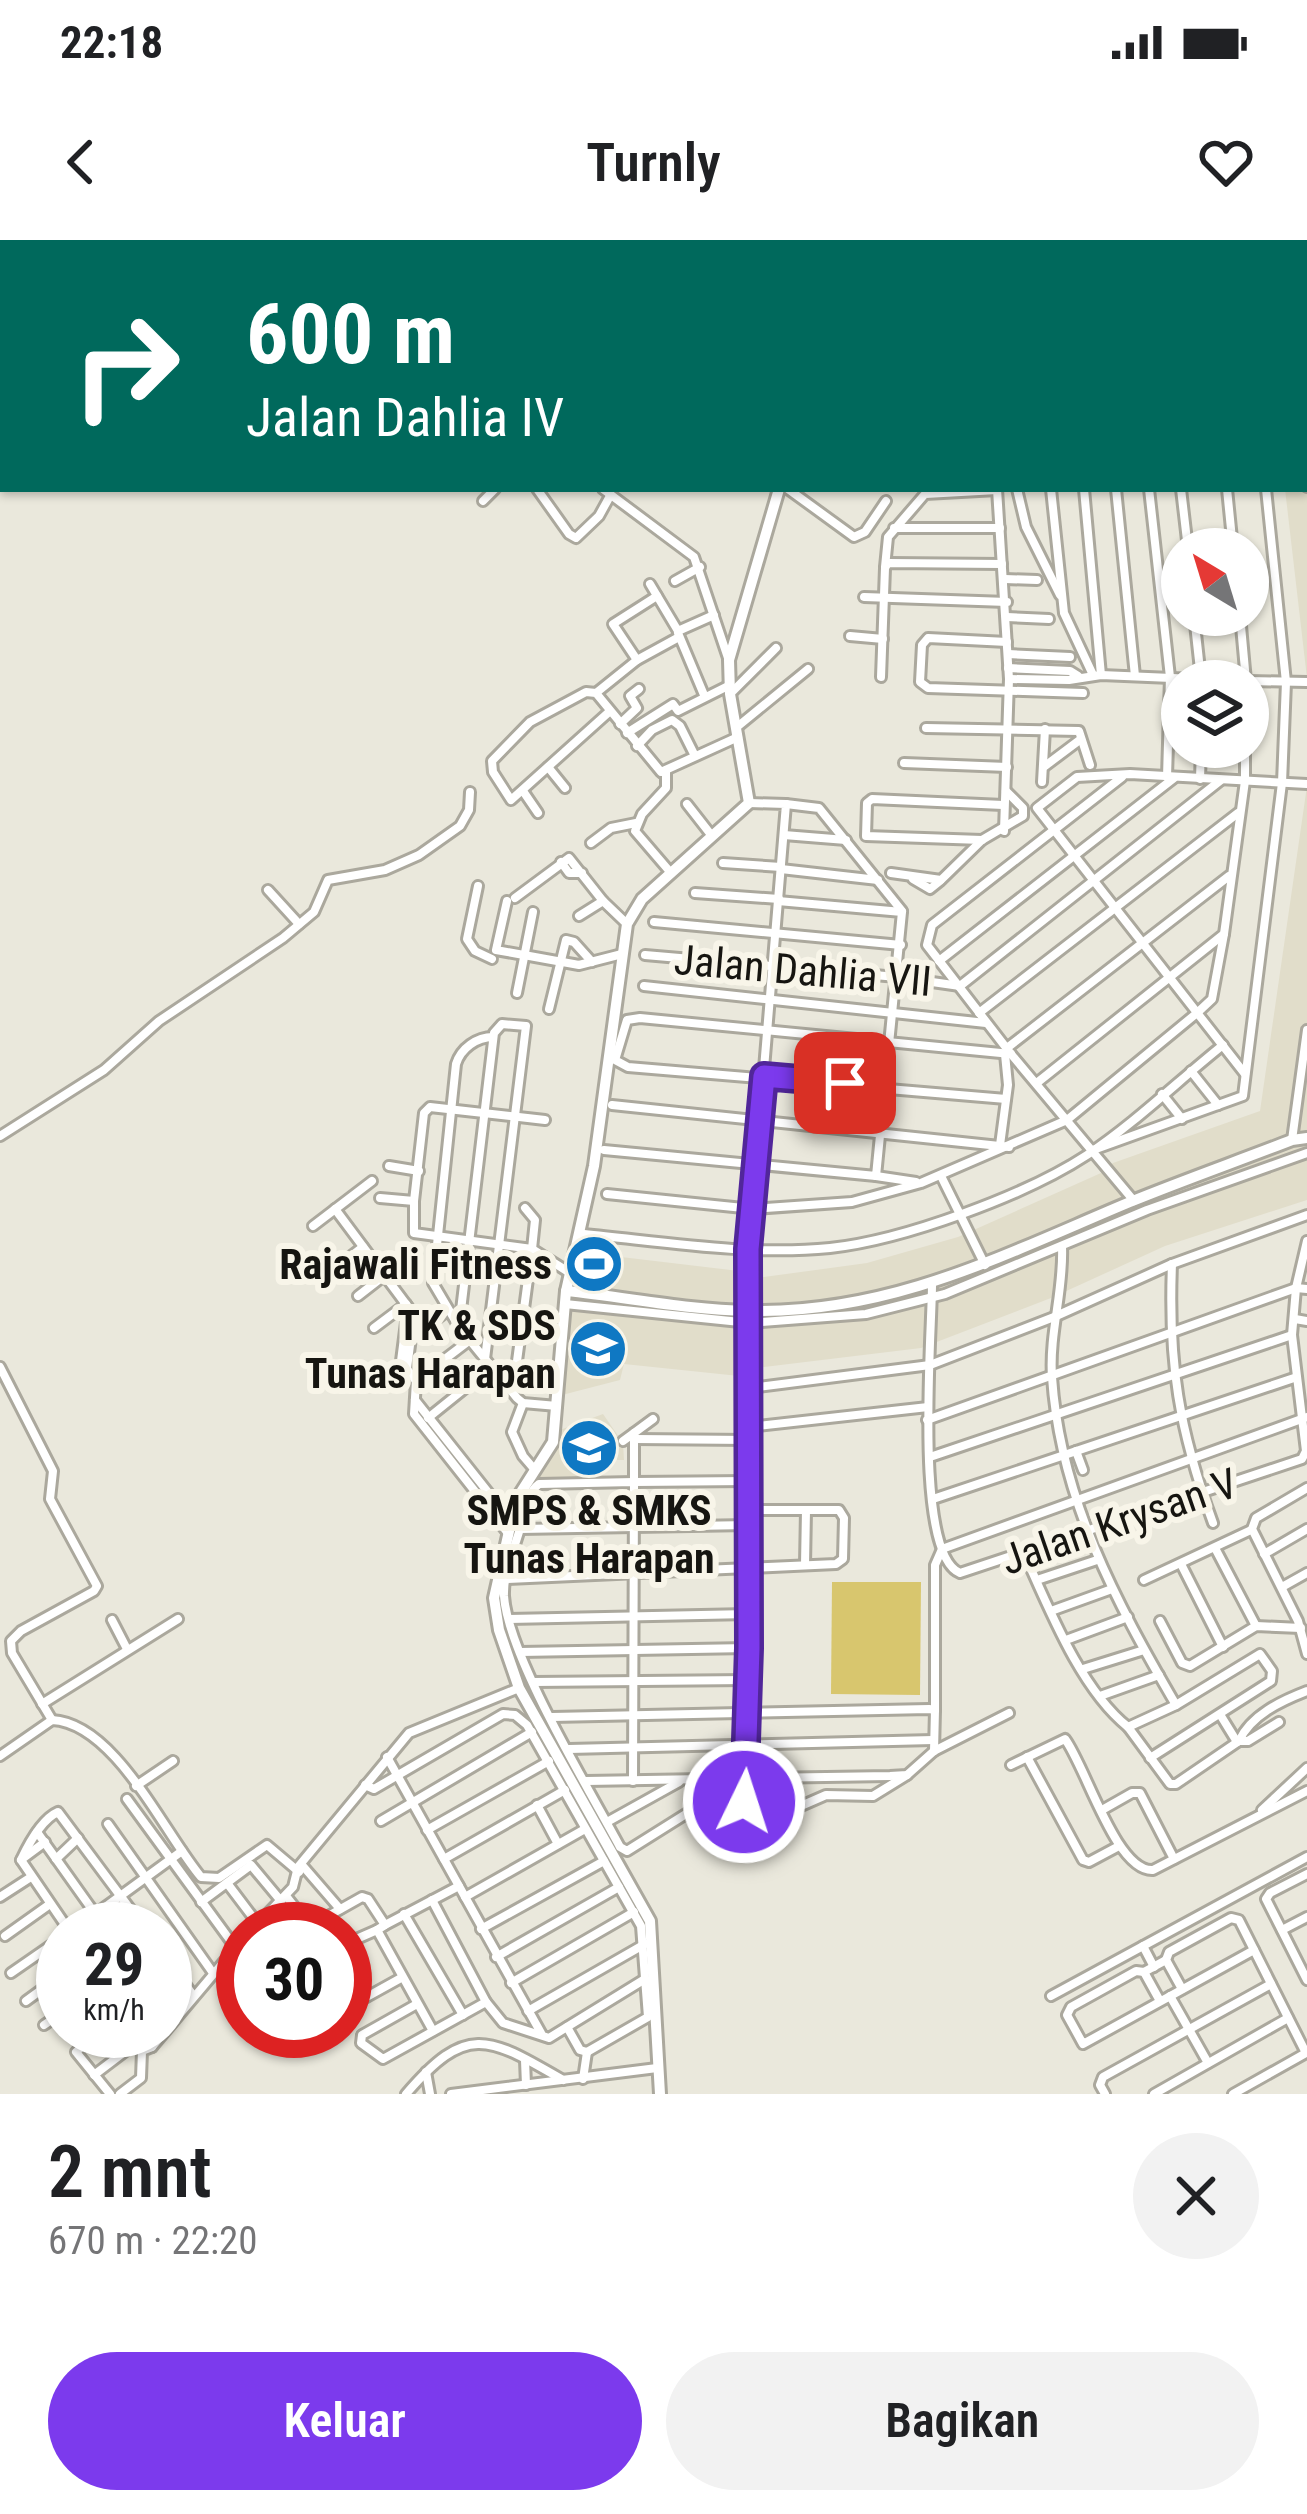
<!DOCTYPE html>
<html lang="id">
<meta charset="utf-8">
<style>
:root{--surface:#fff;--page:#f2f2f2;--text:#202124;--muted:#757577;--accent:#7c3aed}
body{margin:0;font-family:"Roboto Condensed",sans-serif;background:var(--page);color:var(--text);height:100vh;display:flex;flex-direction:column;font-size:45px;white-space:nowrap}
*{box-sizing:border-box;margin:0}
p{font-size:39px;color:var(--muted)}
.icon{flex:none;width:66px;height:66px;fill:none;stroke:currentColor;stroke-width:2;stroke-linecap:round;stroke-linejoin:round}
.map{position:relative;height:1854px;overflow:hidden}
.panel{display:flex;flex-direction:column;background:var(--surface);flex:1}
.panel>*{flex:none}
.banner{position:absolute;left:0px;top:0px;width:1308px;height:252px;box-shadow:0 3px 9px #0004;background:#00695c;color:#fff;overflow:hidden}
.needle{width:78px;rotate:322deg}
.buttons{position:absolute;left:1161px;top:288px;display:grid;gap:24px}
.buttons a{display:grid;place-items:center;width:108px;height:108px;border-radius:50%;background:var(--surface);box-shadow:0 3px 9px #0004;font-size:60px}
.speed{position:absolute;left:36px;top:1662px;display:flex;gap:24px;font-size:60px;font-weight:700;text-align:center}
.speed>*{display:grid;place-content:center;width:156px;height:156px;border-radius:50%;background:var(--surface);box-shadow:0 3px 9px #0004;line-height:1}
.speed small{font-size:30px;font-weight:400}
.speed .limit{border:18px solid #d22;background:#fff;color:#111}
.pin{position:absolute;display:grid;place-items:center;width:102px;height:102px;color:#fff;margin:-51px;border-radius:24px;box-shadow:0 6px 18px #0006}
.me{position:absolute;width:132px;margin:-66px;rotate:4deg;stroke-linejoin:round;filter:drop-shadow(0 0 9px #0008)}
.turn{display:flex;align-items:center;gap:42px;height:252px;padding:0 48px;font-size:54px}
.turn .icon{width:156px;height:156px;stroke-width:2.5}
.turn b{display:block;font-size:84px;line-height:102px}
.round{display:grid;place-items:center;flex:none;width:126px;height:126px;border-radius:63px;background:var(--page)}
.head{display:flex;align-items:center;justify-content:space-between;height:204px;padding:0 48px}
h1{font-size:72px;font-weight:600;line-height:90px}
.button{display:flex;gap:24px;margin-top:auto;padding:24px 48px}
.button a{flex:1;height:138px;border-radius:72px;background:var(--accent);color:#fff;font-size:48px;font-weight:600;line-height:138px;text-align:center}
.button a+a{background:var(--page);color:var(--text)}
.status{display:flex;justify-content:space-between;align-items:center;height:84px;padding:0 60px;background:var(--surface);direction:ltr}
.status svg{height:33px;fill:currentColor}
header{display:flex;justify-content:space-between;align-items:center;height:156px;padding:0 48px;background:var(--surface);font-size:54px;font-weight:600}
.map>svg:first-child{display:block}
</style>
<div class="status"><b>22:18</b><svg viewBox="0 0 49 12"><path d="M0 12V9h3v3zM5 12V6h3v6zM10 12V3h3v9zM15 12V0h3v12zM26 1h20v11H26zM47 4h2v5h-2z"/></svg></div>
<header><svg class="icon" aria-label="back" viewBox="0 0 24 24"><path d="M15 5l-7 7 7 7"/></svg>Turnly<svg class="icon" aria-label="heart" viewBox="0 0 24 24"><path d="M12 20l-8-8c-3-5 5-10 8-4 3-6 11-1 8 4z"/></svg></header>
<div class="map">
<svg width="1307" height="1854" viewBox="0 0 1307 1854">
<rect width="100%" height="100%" fill="#eae8dc"/>
<g fill="#e1ddca">
<polygon points="1307,184 1307,438 1285,249 1305,249"/>
<polygon points="1307,546 1307,960 1165,1006 1051,1058 921,1108 740,1130 739,1136 624,1124 620,1140 562,1155 579,1012 739,1031 757,1038 867,1023 958,997 1101,933 1113,923 1260,871"/>
<polygon points="603,1174 623,1203 624,1220 593,1220 582,1227 582,1240 535,1238 554,1213 560,1190"/>
</g>
<polygon fill="#d8c66e" points="832,1342 921,1342 920,1455 831,1454"/>
<g fill="none" stroke-linecap="round" stroke-linejoin="round">
<g stroke="#aba89d" stroke-width="14">
<g id="street">
<polyline points="98,0 100,3"/>
<polyline points="412,0 414,3"/>
<polyline points="426,0 428,3"/>
<polyline points="470,0 471,3"/>
<polyline points="541,0 542,3"/>
<polyline points="1105,0 1119,3"/>
<polyline points="36,3 37,0"/>
<polyline points="484,3 488,0"/>
<polyline points="1085,3 1091,0"/>
<polyline points="1168,3 1172,0"/>
<polyline points="1224,3 1227,0"/>
<polyline points="1277,3 1281,0"/>
<polyline points="1305,22 1307,20"/>
<polyline points="1305,62 1307,60"/>
<polyline points="1305,105 1307,103"/>
<polyline points="0,126 3,126"/>
<polyline points="1305,126 1307,129"/>
<polyline points="1305,152 1307,150"/>
<polyline points="1305,159 1307,157"/>
<polyline points="1305,232 1307,247"/>
<polyline points="537,249 569,294 576,298 599,276 610,256"/>
<polyline points="603,249 694,317 728,418"/>
<polyline points="788,249 854,297 865,292 886,261"/>
<polyline points="997,249 1009,439 1004,591"/>
<polyline points="1017,249 1026,287 1060,355"/>
<polyline points="1051,249 1064,373 1093,435"/>
<polyline points="1084,249 1101,435"/>
<polyline points="1116,249 1135,436"/>
<polyline points="1149,249 1170,437 1167,537"/>
<polyline points="1181,249 1188,309"/>
<polyline points="1227,249 1233,309"/>
<polyline points="483,261 495,249"/>
<polyline points="894,288 1000,288"/>
<polyline points="885,327 888,297 925,254 997,250"/>
<polyline points="1005,339 1037,340"/>
<polyline points="675,341 700,327"/>
<polyline points="650,344 678,391 714,375"/>
<polyline points="864,357 1007,362"/>
<polyline points="1194,375 1201,439"/>
<polyline points="1240,375 1246,441"/>
<polyline points="1007,377 1049,379"/>
<polyline points="678,393 704,455"/>
<polyline points="850,396 883,399"/>
<polyline points="1007,402 928,398 922,405 920,442 928,448 1083,453"/>
<polyline points="1008,414 1070,417"/>
<polyline points="637,420 613,384 657,356"/>
<polyline points="1008,428 1070,431 1078,436"/>
<polyline points="881,437 885,328 888,323 1002,324"/>
<polyline points="1009,439 1069,440 1101,435 1242,441"/>
<polyline points="1248,441 1307,442"/>
<polyline points="596,453 637,420 679,397"/>
<polyline points="731,453 776,408"/>
<polyline points="609,472 511,560 493,532 492,521 530,482 586,452 596,453 661,532 738,497"/>
<polyline points="620,484 637,468 630,456 639,449"/>
<polyline points="737,487 808,429"/>
<polyline points="926,488 1079,491 1090,525"/>
<polyline points="627,493 673,464 678,471 730,445"/>
<polyline points="637,506 652,490 672,480 680,486 695,516"/>
<polyline points="904,523 1007,527"/>
<polyline points="1045,526 1081,499"/>
<polyline points="548,527 565,548"/>
<polyline points="666,532 666,548 642,574 635,591 671,633"/>
<polyline points="1122,537 932,685 927,705 1011,814 1134,961"/>
<polyline points="1200,539 1201,507"/>
<polyline points="1042,542 1045,489"/>
<polyline points="523,551 538,573"/>
<polyline points="749,563 786,564 749,1009 749,1408 743,1559 756,1572 794,1569 826,1555 873,1556 907,1535"/>
<polyline points="687,564 712,596"/>
<polyline points="786,564 819,568 902,671"/>
<polyline points="784,595 846,600"/>
<polyline points="982,600 866,596 867,563 872,559 1003,565"/>
<polyline points="591,603 611,588 636,583"/>
<polyline points="561,622 569,633 582,633"/>
<polyline points="723,623 781,627"/>
<polyline points="781,629 878,640"/>
<polyline points="891,633 941,640 982,600 1023,576 1023,568 1006,551"/>
<polyline points="913,639 930,649 940,641"/>
<polyline points="478,646 467,699 475,711 492,719"/>
<polyline points="268,650 299,684"/>
<polyline points="695,653 779,659"/>
<polyline points="515,658 569,618 603,661 579,676"/>
<polyline points="507,661 496,710 579,725 622,714"/>
<polyline points="603,661 627,684"/>
<polyline points="654,682 901,705"/>
<polyline points="645,715 897,737 960,746 1221,540"/>
<polyline points="939,721 1174,538"/>
<polyline points="644,746 986,783"/>
<polyline points="517,753 533,672"/>
<polyline points="549,769 566,700 574,702 592,722"/>
<polyline points="979,773 1238,573"/>
<path d="M493 797C477 797 461 808 456 824L433 1043 459 1087 517 1158 523 1163 557 1166"/>
<polyline points="1007,808 1229,636"/>
<polyline points="1191,831 1218,865"/>
<polyline points="1245,834 1037,568 1077,537 1130,534 1307,544"/>
<polyline points="1038,842 1224,694 1245,541 1245,507"/>
<polyline points="1162,854 1182,879"/>
<polyline points="1006,859 628,827 615,820 627,780 640,778 1011,814"/>
<polyline points="612,865 1009,907"/>
<polyline points="0,896 104,830 159,781 283,698 314,672 328,640 385,630 419,615 460,586 469,570 470,552"/>
<polyline points="1292,900 1307,790"/>
<polyline points="1000,905 1008,845 1005,814"/>
<polyline points="604,910 876,936 902,672 778,661"/>
<polyline points="1093,910 1243,856 1282,543 1286,442 1266,249"/>
<polyline points="389,926 419,931"/>
<polyline points="876,936 916,942"/>
<polyline points="941,936 985,1025"/>
<polyline points="607,954 753,969 852,962 921,943 1067,880 1197,773 1212,759 1224,694"/>
<polyline points="380,958 414,961"/>
<polyline points="525,968 535,980 532,1009 414,993 414,961 424,873 430,867 545,880"/>
<polyline points="335,969 414,1075 407,1128"/>
<polyline points="313,986 372,941"/>
<path d="M584 994C665 1002 749 1016 830 1008 904 1000 1026 955 1087 915 1135 883 1178 841 1223 805"/>
<path d="M1062 1007C1064 1050 1049 1093 1052 1137 1060 1258 1116 1362 1176 1465"/>
<path d="M1172 1024C1168 1123 1179 1190 1213 1283"/>
<polyline points="338,1026 363,1007"/>
<path d="M932 1045C932 1094 913 1314 960 1333L1302 1219 1306 1211 1292 1095 1296 1048 1307 1001"/>
<polyline points="358,1056 385,1035"/>
<polyline points="565,1064 750,1083 866,1074 945,1054 1147,970 1307,913"/>
<polyline points="408,1067 401,1121 416,1141"/>
<polyline points="1295,1079 1307,1081"/>
<polyline points="459,1087 494,793 502,784 526,786 485,1119"/>
<polyline points="374,1088 406,1064"/>
<polyline points="411,1099 443,1074"/>
<polyline points="466,1103 416,1141 414,1174 507,1292"/>
<polyline points="0,1127 53,1231 50,1259 97,1346 94,1351 21,1391 11,1401 12,1413 52,1480"/>
<polyline points="750,1148 930,1125 1054,1077 1172,1024 1307,975"/>
<polyline points="513,1151 532,1009 570,1033"/>
<polyline points="415,1160 510,1280"/>
<polyline points="523,1163 512,1192 523,1216 535,1230"/>
<polyline points="428,1178 469,1145"/>
<polyline points="653,1179 634,1193 634,1242 748,1241"/>
<polyline points="927,1180 1296,1048 1307,1049"/>
<polyline points="749,1187 928,1167"/>
<polyline points="635,1199 749,1200"/>
<polyline points="623,1201 634,1193"/>
<polyline points="1076,1211 1083,1230"/>
<polyline points="930,1217 1292,1095"/>
<polyline points="1307,1248 1256,1278 1252,1289 1298,1381 1307,1414"/>
<polyline points="933,1259 1294,1138"/>
<polyline points="520,1289 749,1285"/>
<polyline points="1215,1308 1256,1386"/>
<path d="M1023 1311C1048 1366 1080 1449 1128 1487"/>
<polyline points="1264,1314 1307,1289"/>
<polyline points="1181,1324 1223,1407"/>
<polyline points="805,1325 806,1270"/>
<polyline points="507,1339 836,1324 843,1319 844,1278 839,1270 750,1270"/>
<polyline points="1037,1340 1097,1320"/>
<polyline points="1144,1340 1251,1290"/>
<polyline points="1282,1347 1307,1333"/>
<polyline points="1051,1371 1112,1349"/>
<polyline points="509,1379 749,1374"/>
<polyline points="112,1380 127,1409"/>
<polyline points="1160,1381 1182,1423 1190,1426 1256,1386 1301,1388"/>
<polyline points="1066,1400 1128,1377"/>
<polyline points="520,1412 749,1408"/>
<polyline points="1083,1429 1144,1410"/>
<polyline points="533,1442 748,1440"/>
<polyline points="1100,1456 1159,1435"/>
<polyline points="42,1464 178,1379"/>
<polyline points="935,1470 935,1325 942,1309 1307,1177"/>
<polyline points="1221,1476 1237,1502"/>
<polyline points="552,1477 929,1469 935,1470 934,1511"/>
<path d="M1239 1501C1251 1475 1281 1461 1307 1451"/>
<polyline points="569,1509 933,1500"/>
<polyline points="934,1511 1009,1473"/>
<path d="M0 1516 52 1480C115 1483 164 1593 201 1637L219 1638 267 1605 299 1632"/>
<polyline points="387,1517 541,1793"/>
<polyline points="1027,1517 1083,1620 1089,1622 1119,1606"/>
<polyline points="1150,1518 1271,1441 1272,1431 1260,1414 1176,1465 1128,1487 1170,1544 1176,1544 1239,1501 1248,1501 1279,1482"/>
<path d="M1011 1525 1065 1499C1086 1527 1116 1632 1153 1630L1307 1551"/>
<polyline points="586,1541 890,1536 907,1535 934,1511"/>
<path d="M633 1541 634 1242 539 1244C526 1254 526 1270 521 1285 515 1308 503 1332 504 1356 508 1416 589 1549 620 1607L627 1611 740 1540"/>
<polyline points="365,1545 374,1549 503,1474 515,1475 527,1485 641,1686 648,1777 587,1812"/>
<polyline points="136,1546 173,1521"/>
<polyline points="127,1559 235,1707"/>
<polyline points="537,1565 558,1604"/>
<polyline points="1102,1570 1132,1553 1140,1553 1174,1619"/>
<polyline points="1262,1570 1307,1528"/>
<polyline points="381,1581 532,1492"/>
<polyline points="607,1582 679,1542"/>
<polyline points="108,1584 213,1733"/>
<polyline points="427,1590 549,1521"/>
<polyline points="37,1592 106,1689"/>
<polyline points="22,1619 45,1602"/>
<polyline points="56,1619 78,1598"/>
<polyline points="444,1619 565,1550"/>
<path d="M21 1620C29 1603 42 1579 58 1572L145 1689"/>
<polyline points="21,1620 68,1689"/>
<polyline points="302,1625 340,1669"/>
<polyline points="1307,1634 1270,1653 1266,1659 1307,1740"/>
<polyline points="227,1643 258,1684"/>
<polyline points="286,1656 312,1689"/>
<polyline points="0,1657 31,1637"/>
<polyline points="465,1657 585,1589"/>
<polyline points="432,1660 486,1762"/>
<polyline points="201,1662 251,1625 281,1661"/>
<polyline points="404,1674 463,1775"/>
<polyline points="385,1685 459,1646"/>
<polyline points="75,1689 182,1611"/>
<polyline points="253,1689 293,1647 298,1627 409,1493 519,1448"/>
<polyline points="326,1689 330,1675 362,1657 368,1659 385,1685 377,1690 433,1791"/>
<polyline points="481,1689 604,1621"/>
<polyline points="1282,1690 1307,1677"/>
<polyline points="5,1696 50,1664"/>
<polyline points="345,1704 377,1690"/>
<polyline points="1143,1706 1154,1727"/>
<polyline points="165,1716 193,1755"/>
<polyline points="496,1717 619,1647"/>
<polyline points="1144,1732 1166,1720"/>
<polyline points="11,1733 63,1697"/>
<polyline points="511,1743 634,1672"/>
<polyline points="1182,1749 1166,1720 1169,1712 1231,1678 1239,1680 1306,1813 1233,1854"/>
<polyline points="1051,1756 1307,1617"/>
<polyline points="1170,1756 1208,1823"/>
<polyline points="26,1761 63,1734"/>
<polyline points="1160,1761 1144,1732 1136,1731 1071,1767 1067,1775 1083,1804 1254,1710"/>
<polyline points="417,1764 362,1795 361,1803 383,1819 486,1762 503,1783 549,1798 645,1739"/>
<polyline points="345,1769 401,1738"/>
<polyline points="528,1771 645,1704"/>
<polyline points="44,1785 63,1772"/>
<polyline points="567,1787 580,1810 587,1812"/>
<polyline points="100,1791 76,1812 110,1854"/>
<polyline points="139,1791 152,1807"/>
<polyline points="525,1820 526,1845"/>
<polyline points="426,1832 430,1854"/>
<polyline points="94,1835 144,1797"/>
<polyline points="583,1839 587,1812"/>
<polyline points="120,1854 141,1838 142,1811 152,1807 243,1699"/>
<path d="M406 1854C467 1783 487 1796 563 1840"/>
<polyline points="451,1854 657,1828"/>
<polyline points="1105,1854 1100,1845 1103,1837 1271,1744"/>
<polyline points="1154,1854 1288,1778"/>
</g>
</g>
<g stroke="#aba89d" stroke-width="16">
<g id="secondary">
<polyline points="855,3 856,0"/>
<path d="M566 1051C626 1057 688 1070 748 1071 891 1074 1003 1015 1130 962 1184 940 1238 921 1292 900L1307 898"/>
<polyline points="660,1854 650,1681 519,1448 499,1390 494,1358 516,1260 553,1202 566,1051 594,926 627,684 642,659 749,563 730,454 729,420 779,249"/>
</g>
</g>
<use href="#street" stroke="#fff" stroke-width="8"/>
<use href="#secondary" stroke="#fff" stroke-width="10"/>
</g>
<g fill="none" stroke-linecap="round" stroke-linejoin="round">
<g stroke="#51269a" stroke-width="30">
<polyline id="route" points="744,1562 749,1408 748,1009 764,836 845,843"/>
</g>
<use href="#route" stroke="#7c3aed" stroke-width="21"/>
</g>
<defs>
<g id="stadium-disc" transform="scale(3)"><circle r="9.5" fill="#0f78c3" stroke="#f8f5e9"/><path d="M0-5a6.5 5 0 1 0 0 10a6.5 5 0 1 0 0-10ZM-3.5-1.8h7v3.6h-7Z" fill="#fff"/></g>
<g id="school-disc" transform="scale(3)"><circle r="9.5" fill="#0f78c3" stroke="#f8f5e9"/><path d="M0-5L7-2L0 1L-7-2ZM-4 1L0 2.5L4 1V4Q0 6-4 4Z" fill="#fff"/></g>
</defs>
<g fill-rule="evenodd">
<use href="#stadium-disc" x="594" y="1024"/>
<use href="#school-disc" x="598" y="1109"/>
<use href="#school-disc" x="589" y="1208"/>
</g>
<g text-anchor="middle" stroke-width="12" stroke-linejoin="round" paint-order="stroke">
<g font-size="42" fill="#161511" stroke="#f8f5e9">
<text transform="translate(803 730) rotate(5)" y="15">Jalan Dahlia VII</text>
<text transform="translate(1119 1281) rotate(-19)" y="15">Jalan Krysan V</text>
</g>
<g font-size="42" font-weight="bold" fill="#161511" stroke="#f8f5e9" text-anchor="end">
<text x="552" y="1039">Rajawali Fitness</text>
<text x="556" y="1100">TK &amp; SDS<tspan x="556" dy="48">Tunas Harapan</tspan></text>
<text x="589" y="1285" text-anchor="middle">SMPS &amp; SMKS<tspan x="589" dy="48">Tunas Harapan</tspan></text>
</g>
</g>
</svg>
<div class="buttons">
<a><svg class="needle" viewBox="-14 -14 28 28"><path d="M0-13l5 13h-10z" fill="#e53935"/><path d="M0 13l5-13h-10z" fill="#757577"/></svg></a>
<a><svg class="icon" aria-label="layers" viewBox="0 0 24 24"><path d="M12 4l9 5-9 5-9-5zM3 14l9 5 9-5"/></svg></a>
</div>
<div class="speed"><div>29<small>km/h</small></div><div class="limit">30</div></div>
<div class="pin" style="left:845px;top:843px;background:#d93025"><svg class="icon" aria-label="arrive" viewBox="0 0 24 24"><path d="M6 21V4h12l-3 4 3 4H6"/></svg></div>
<svg class="me" style="left:744px;top:1562px" viewBox="-20 -20 40 40"><circle r="17" fill="#7c3aed" stroke="#fff" stroke-width="3"/><path d="M0-11L8 9 0 5-8 9z" fill="#fff"/></svg>
<div class="banner">
<div class="turn"><svg class="icon" aria-label="right" viewBox="0 0 24 24"><path d="M7 20v-9h11M14 6l5 5-5 5"/></svg><div><b>600 m</b>Jalan Dahlia IV</div></div>
</div>
</div>
<section class="panel">
<div class="head"><div><h1>2 mnt</h1><p>670 m · 22:20</p></div><a class="round"><svg class="icon" aria-label="close" viewBox="0 0 24 24"><path d="M6 6l12 12M18 6L6 18"/></svg></a></div>
<div class="button"><a>Keluar</a><a>Bagikan</a></div>
</section>
